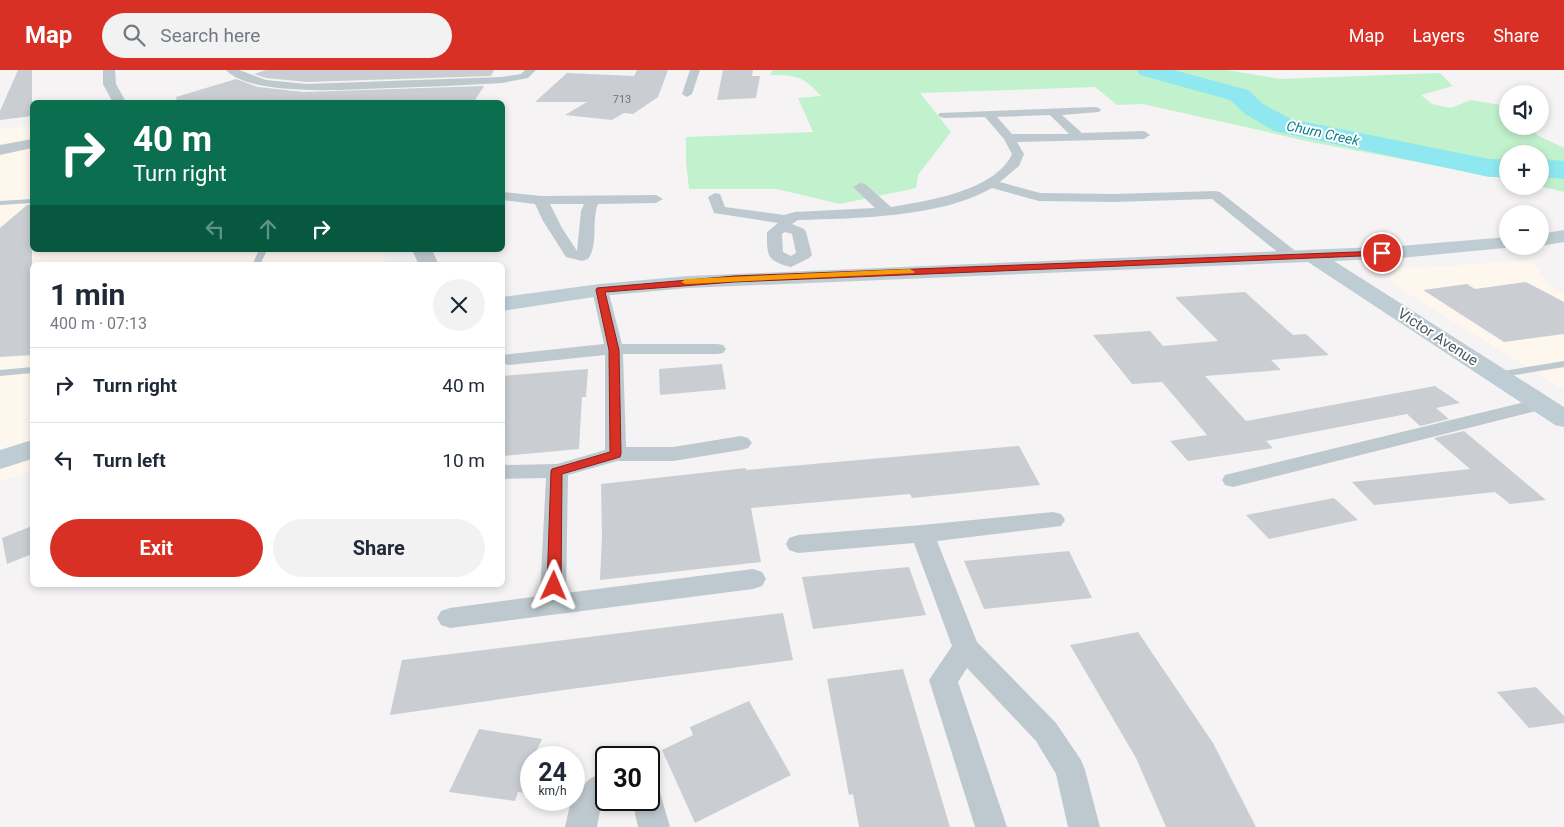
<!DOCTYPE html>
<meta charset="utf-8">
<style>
:root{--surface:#fff;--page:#f2f2f3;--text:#1f2937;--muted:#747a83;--line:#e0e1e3;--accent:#d93025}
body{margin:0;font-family:Roboto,sans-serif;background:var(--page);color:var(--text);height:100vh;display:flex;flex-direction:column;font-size:19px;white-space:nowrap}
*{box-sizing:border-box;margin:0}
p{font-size:16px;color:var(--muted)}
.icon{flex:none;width:28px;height:28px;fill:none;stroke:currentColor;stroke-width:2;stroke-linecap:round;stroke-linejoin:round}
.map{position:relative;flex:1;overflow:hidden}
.details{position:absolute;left:30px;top:192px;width:475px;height:325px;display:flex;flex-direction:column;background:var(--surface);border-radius:8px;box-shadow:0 2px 8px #0003}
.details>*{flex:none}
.top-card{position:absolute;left:30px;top:30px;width:475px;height:152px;border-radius:8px;box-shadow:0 2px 8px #0003;background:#0b6e4f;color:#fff;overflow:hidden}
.tools{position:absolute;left:1499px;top:15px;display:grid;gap:10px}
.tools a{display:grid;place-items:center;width:50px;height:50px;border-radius:50%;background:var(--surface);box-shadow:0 2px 8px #0003;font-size:25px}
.speed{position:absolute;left:520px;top:676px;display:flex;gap:10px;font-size:25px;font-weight:700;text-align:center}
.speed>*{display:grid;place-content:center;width:65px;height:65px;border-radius:50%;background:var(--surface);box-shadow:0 2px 8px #0003;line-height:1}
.speed small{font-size:12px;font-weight:400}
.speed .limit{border:2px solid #111;border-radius:8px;background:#fff;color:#111}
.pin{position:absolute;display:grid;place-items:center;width:42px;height:42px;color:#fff;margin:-21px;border:2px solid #fff;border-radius:50%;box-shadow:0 1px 5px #0007}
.me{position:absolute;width:55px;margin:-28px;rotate:1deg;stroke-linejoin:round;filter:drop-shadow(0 0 4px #0008)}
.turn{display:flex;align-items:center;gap:18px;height:105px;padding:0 20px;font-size:22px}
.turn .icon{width:65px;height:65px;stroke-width:2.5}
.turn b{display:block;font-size:35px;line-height:42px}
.lanes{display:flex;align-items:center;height:48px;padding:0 20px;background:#0003;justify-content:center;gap:25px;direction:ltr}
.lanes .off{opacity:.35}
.round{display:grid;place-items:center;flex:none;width:52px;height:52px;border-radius:26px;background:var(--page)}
.overview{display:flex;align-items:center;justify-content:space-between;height:85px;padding:0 20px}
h1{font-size:30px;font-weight:700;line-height:38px}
.action{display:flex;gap:10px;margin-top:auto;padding:10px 20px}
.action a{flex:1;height:58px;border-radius:30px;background:var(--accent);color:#fff;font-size:20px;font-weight:700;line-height:58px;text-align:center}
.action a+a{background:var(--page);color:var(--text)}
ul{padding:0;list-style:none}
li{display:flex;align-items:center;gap:15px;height:75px;padding:0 20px;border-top:1px solid var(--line)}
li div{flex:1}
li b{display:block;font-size:19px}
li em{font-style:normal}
header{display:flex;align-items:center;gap:30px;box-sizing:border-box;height:70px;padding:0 25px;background:var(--accent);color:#fff}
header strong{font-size:24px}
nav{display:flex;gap:28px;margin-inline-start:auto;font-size:18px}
.search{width:350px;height:45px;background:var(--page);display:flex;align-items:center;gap:12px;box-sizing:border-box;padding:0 18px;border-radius:28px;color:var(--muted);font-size:19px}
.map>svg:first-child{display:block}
</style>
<header>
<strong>Map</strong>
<div class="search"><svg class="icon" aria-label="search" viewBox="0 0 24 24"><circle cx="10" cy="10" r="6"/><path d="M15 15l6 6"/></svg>Search here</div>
<nav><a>Map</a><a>Layers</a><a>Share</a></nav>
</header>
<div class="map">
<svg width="1564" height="757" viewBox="0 0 1564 757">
<rect width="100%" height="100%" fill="#f5f3f3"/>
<g fill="#fdf7ee">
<polygon points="32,56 32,180 381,180 387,195 32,195 32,401 0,412 0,59"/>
<polygon points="1532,190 1549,216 1564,223 1564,320 1398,217 1390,209 1396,199"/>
</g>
<path fill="#c2f1ce" d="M772 0H1227L1280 9 1440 3 1453 16 1421 25 1432 34 1451 38 1471 30 1507 36 1508 56H1534L1537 65 1564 78V122L1539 116 1540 84H1508L1507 109 1316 73 1143 34 1117 35 1095 17 920 23 951 62 918 105 916 118 840 134 777 119H689L686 92V67L813 62 798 28 821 26C804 7 797 5 771 5Z"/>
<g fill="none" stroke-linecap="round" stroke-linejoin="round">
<g fill="#8fe8ef" fill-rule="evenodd">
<polygon points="1137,0 1174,0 1248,20 1263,34 1291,49 1489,89 1508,89 1508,107 1489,107 1274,61 1245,44 1230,30 1140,5"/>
<polygon points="1540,89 1564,91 1564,109 1540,107"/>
</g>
</g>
<g fill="#caced2">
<polygon points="18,0 32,0 32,46 0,50 0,41"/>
<polygon points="266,0 494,0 491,6 307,12 266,8 254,4"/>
<polygon points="637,0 668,0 658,27 633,44 624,43 612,50 565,45 587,32 535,32 567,3 634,6"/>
<polygon points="723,0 753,0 752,6 760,6 756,28 717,30"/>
<polygon points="236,9 258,17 304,22 484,16 474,32 177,32 176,27"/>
<polygon points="27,135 32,135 32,285 0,287 0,158"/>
<polygon points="1526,212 1564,232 1564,264 1504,272 1423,220 1467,214 1475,219"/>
<polygon points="1245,222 1293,265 1306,264 1329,285 1271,290 1281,300 1205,306 1246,351 1435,316 1460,333 1436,338 1449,349 1420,356 1407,344 1266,371 1273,378 1188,391 1170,371 1207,365 1162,312 1132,314 1093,265 1150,261 1163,276 1218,271 1175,227"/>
<polygon points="722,294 726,319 660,325 659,299"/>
<polygon points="588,299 586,327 582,327 579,379 502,386 502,306"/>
<polygon points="1464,361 1546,430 1510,434 1495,422 1374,435 1352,412 1470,399 1434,368"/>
<polygon points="1019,376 1040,415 912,428 910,424 751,438 761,492 600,510 602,466 601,414 746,398 746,400"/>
<polygon points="1334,428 1358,450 1269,469 1246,445"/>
<polygon points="32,456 32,484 7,494 2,468"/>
<polygon points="1069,481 1092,528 984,539 964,491"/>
<polygon points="909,497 926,545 813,559 802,507"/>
<polygon points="783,543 793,590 571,619 390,645 402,590"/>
<polygon points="1138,562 1213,673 1256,757 1166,757 1136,688 1070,575"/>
<polygon points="903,599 941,727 950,757 859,757 853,724 849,725 827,609"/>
<polygon points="1536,617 1564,646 1564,653 1529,658 1497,622"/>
<polygon points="749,631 791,705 695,753 662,680 693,665 690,657"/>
<polygon points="479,659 542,669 533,688 531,688 531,724 518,722 515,731 449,722"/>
</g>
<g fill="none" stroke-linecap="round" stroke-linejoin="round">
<g fill="#bec9cf" fill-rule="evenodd">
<polygon points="32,129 32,133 0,135 0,131"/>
<polygon points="259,180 267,180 260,195 252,195"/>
<polygon points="1564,291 1564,297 1497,308 1493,305 1497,302"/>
<polygon points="32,297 32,303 0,306 0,300"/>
</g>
<g fill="#bec9cf" fill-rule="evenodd">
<path d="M226 0H239L266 10 307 14 502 7 521 4 525 0H536L528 8 502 13C465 15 428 17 391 18 353 19 253 28 226 0Z"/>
<polygon points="690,0 700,0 692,24 687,27 682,24"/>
<path d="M1095 37 1099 38 1101 40 1099 42 1062 45 1082 63 1144 61 1150 65 1144 69 1017 72 1024 84 1019 96 1000 112 1040 123 1114 124 1215 121 1220 122 1298 183 1300 186 1298 189H1286L1212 129 1114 132 1039 131 992 118C939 148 857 148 798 150L792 154 804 159 806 162 812 185 809 188 791 197C766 191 767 185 767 162L778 153 714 143 708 127 715 123 720 124 725 137 784 145 795 142 875 138 853 117 860 113 865 114 891 137C927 131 995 121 1012 84L1004 69 985 47 944 48 940 47 938 45 940 43ZM1050 45 1069 64H1012L997 47ZM785 162 792 164 796 183 791 186 783 182 782 164Z"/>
<path d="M502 122 541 126 656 125 663 129 656 133 598 134C591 151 599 174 588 189L582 191 566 187 543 151 535 134 502 130ZM550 134H584L581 141 577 181 562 158Z"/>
<polygon points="600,215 606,216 608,220 622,274 717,274 723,275 726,279 723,283 717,284 623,284 626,377 673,377 741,366 748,368 752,373 748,378 741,380 673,391 617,391 568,405 566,523 753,499 762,502 766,509 762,516 753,519 450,558 441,555 437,548 441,541 450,538 540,526 546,408 502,409 502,395 557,394 605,380 605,285 509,295 502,293 502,285 604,274 592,220 594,216"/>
<polygon points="1541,328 1548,330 1551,334 1548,338 1233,417 1225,415 1222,410 1225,405 1233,403"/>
<polygon points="1053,442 1061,444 1065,450 1061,456 937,471 977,572 1056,653 1081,690 1085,700 1100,757 1068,757 1056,704 1036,671 967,598 958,612 1007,757 975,757 929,610 952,576 914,473 798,483 789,480 786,474 789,468 798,465 922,455"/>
<polygon points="602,703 606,703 606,730 613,730 600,741 597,757 565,757 571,730 574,730 574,723 591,708"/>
<polygon points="649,715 659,719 670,757 638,757 632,730 649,730"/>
</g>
<g fill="#bec9cf" fill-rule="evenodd">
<polygon points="103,0 115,0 116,14 126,32 112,31 103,14"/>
<polygon points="32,69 32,78 0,85 0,75"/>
<polygon points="412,180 432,180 439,195 419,195"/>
</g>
<g fill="#beccd4" fill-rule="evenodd">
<polygon points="1564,160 1564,172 1540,176 1540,164"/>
<polygon points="1508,167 1508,176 1515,177 1400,188 1334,191 1564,337 1564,357 1555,355 1308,192 688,218 600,226 502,241 502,227 600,214 688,206 1400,176"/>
<polygon points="32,370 32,389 0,399 0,380"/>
</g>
</g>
<polygon fill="#d93025" stroke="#8d1f18" points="1382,181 1385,181 1385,185 734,212 605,222 619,280 621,384 620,387 562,404 561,516 559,520 554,521 549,520 547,516 551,401 552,399 610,382 609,280 596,220 597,218 734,206"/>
<polygon fill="#f59e0b" points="910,199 915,202 913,203 686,214 681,212 686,209"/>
<g text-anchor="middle" stroke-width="4" stroke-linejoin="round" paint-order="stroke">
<g font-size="11" fill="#6a767d">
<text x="622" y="33">713</text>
</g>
<g font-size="14" font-style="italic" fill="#0b838b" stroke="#fff">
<text transform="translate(1323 63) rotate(12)" y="5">Churn Creek</text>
</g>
<g font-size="15" fill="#4a5961" stroke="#fff">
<text transform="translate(1438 267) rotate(33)" y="5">Victor Avenue</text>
</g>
</g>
</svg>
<div class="tools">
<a><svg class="icon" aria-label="sound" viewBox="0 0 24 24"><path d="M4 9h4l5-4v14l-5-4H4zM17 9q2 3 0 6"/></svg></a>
<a>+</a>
<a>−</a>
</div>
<div class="speed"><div>24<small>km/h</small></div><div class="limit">30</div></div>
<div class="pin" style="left:1382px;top:183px;background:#d93025"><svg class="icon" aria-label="arrive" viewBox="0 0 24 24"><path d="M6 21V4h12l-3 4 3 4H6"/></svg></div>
<svg class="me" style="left:554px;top:516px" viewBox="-20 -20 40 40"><path d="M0-17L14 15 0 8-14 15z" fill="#d93025" stroke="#fff" stroke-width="4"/></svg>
<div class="top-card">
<div class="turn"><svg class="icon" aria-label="right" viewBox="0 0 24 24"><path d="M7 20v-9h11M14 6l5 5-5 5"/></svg><div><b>40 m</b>Turn right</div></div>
<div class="lanes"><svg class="icon off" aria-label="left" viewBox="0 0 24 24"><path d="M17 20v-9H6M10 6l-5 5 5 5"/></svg><svg class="icon off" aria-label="ahead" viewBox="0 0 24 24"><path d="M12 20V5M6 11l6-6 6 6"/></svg><svg class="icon" aria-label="right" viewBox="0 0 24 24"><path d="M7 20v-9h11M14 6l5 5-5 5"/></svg></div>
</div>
<section class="details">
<div class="overview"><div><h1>1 min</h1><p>400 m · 07:13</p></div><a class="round"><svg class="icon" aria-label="close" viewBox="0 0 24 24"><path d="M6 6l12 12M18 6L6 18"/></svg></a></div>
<ul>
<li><svg class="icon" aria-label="right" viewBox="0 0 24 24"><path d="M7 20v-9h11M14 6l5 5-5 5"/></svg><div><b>Turn right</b></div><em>40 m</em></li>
<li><svg class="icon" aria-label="left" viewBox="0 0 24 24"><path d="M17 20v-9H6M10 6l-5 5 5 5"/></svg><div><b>Turn left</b></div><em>10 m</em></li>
</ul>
<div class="action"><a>Exit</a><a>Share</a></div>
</section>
</div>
